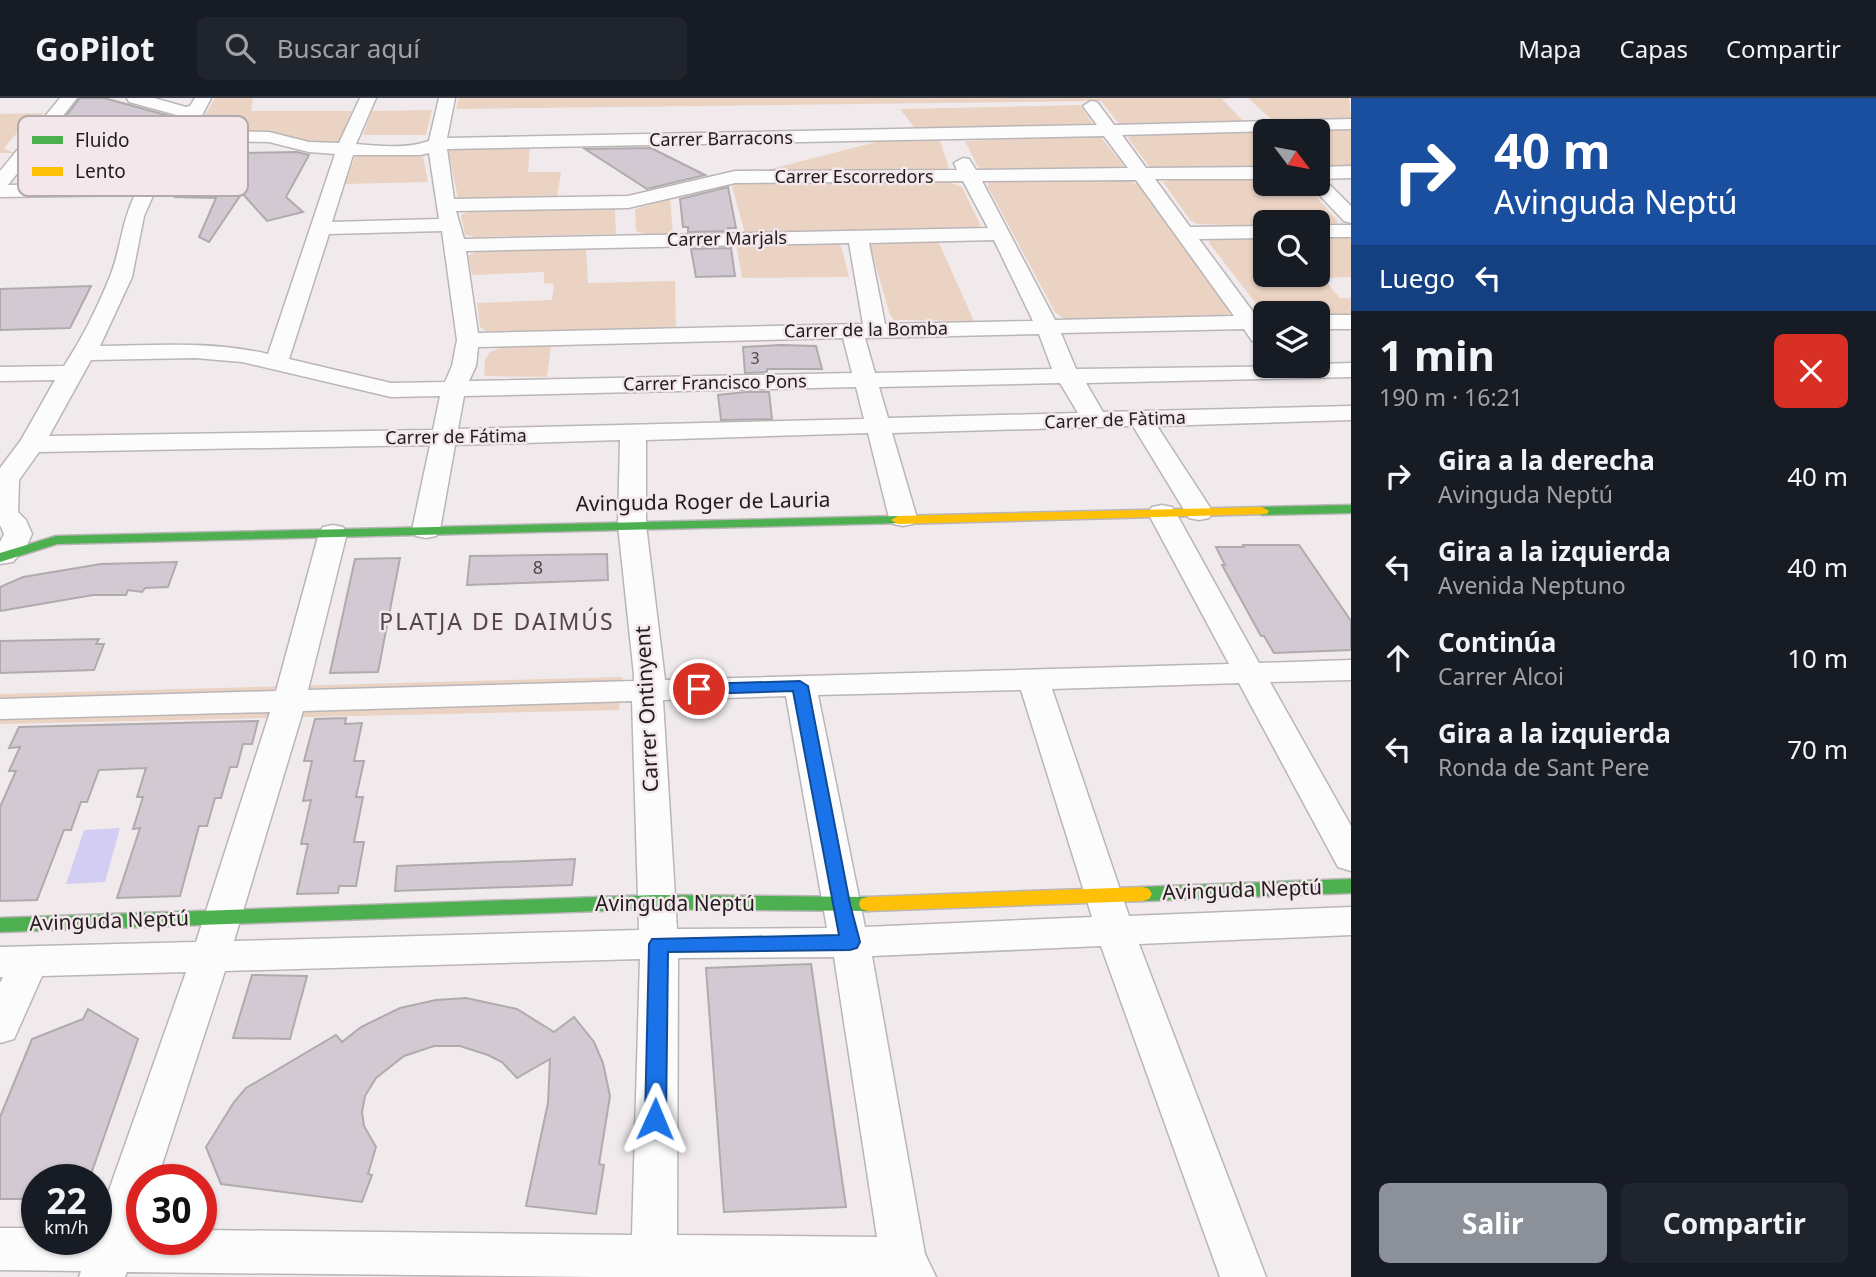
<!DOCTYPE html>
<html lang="es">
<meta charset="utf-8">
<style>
:root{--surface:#171b24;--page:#20242c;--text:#f1f3f6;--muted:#9ea1a6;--line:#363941;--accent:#8c9099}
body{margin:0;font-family:"Noto Sans",sans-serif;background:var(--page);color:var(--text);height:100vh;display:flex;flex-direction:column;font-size:26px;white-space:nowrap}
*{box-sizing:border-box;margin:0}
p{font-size:23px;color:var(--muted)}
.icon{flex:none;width:38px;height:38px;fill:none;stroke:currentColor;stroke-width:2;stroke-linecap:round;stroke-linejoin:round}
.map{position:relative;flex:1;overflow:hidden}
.side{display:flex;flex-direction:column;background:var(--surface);width:525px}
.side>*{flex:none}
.hud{background:#1a4fa0;color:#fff;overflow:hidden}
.needle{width:46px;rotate:122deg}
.fabs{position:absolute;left:1253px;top:21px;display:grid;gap:14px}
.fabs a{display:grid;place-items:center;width:77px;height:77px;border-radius:10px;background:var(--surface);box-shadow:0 2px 5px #0004;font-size:35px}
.speed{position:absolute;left:21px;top:1066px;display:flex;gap:14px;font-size:35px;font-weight:700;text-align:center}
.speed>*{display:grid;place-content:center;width:91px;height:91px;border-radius:50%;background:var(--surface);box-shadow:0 2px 5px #0004;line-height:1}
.speed small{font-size:18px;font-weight:400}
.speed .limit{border:10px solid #d22;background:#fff;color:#111}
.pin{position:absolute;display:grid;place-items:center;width:60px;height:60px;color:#fff;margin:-30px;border:4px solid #fff;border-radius:50%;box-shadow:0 2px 7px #0007}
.me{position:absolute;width:77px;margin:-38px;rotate:1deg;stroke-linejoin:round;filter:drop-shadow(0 0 5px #0008)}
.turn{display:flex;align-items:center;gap:24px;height:147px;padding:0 28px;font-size:32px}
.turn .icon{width:91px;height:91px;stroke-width:2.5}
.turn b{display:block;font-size:49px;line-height:60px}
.then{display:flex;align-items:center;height:66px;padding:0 28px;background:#0003;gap:14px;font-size:26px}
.round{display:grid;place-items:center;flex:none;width:74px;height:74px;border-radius:10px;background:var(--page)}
.summary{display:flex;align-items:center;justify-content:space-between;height:119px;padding:0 28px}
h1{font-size:42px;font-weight:700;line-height:52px}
.primary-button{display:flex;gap:14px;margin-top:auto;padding:14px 28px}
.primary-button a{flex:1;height:80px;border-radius:10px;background:var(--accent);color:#fff;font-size:28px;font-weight:700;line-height:80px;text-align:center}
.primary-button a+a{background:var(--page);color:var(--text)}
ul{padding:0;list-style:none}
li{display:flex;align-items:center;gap:21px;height:91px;padding:0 28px}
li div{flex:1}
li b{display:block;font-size:26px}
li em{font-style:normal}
header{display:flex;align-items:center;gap:42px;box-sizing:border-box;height:98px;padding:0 35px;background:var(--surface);border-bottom:2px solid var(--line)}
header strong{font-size:33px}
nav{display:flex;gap:38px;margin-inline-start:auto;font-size:24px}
.search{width:490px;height:63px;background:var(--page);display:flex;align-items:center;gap:18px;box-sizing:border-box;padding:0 24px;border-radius:10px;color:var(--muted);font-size:26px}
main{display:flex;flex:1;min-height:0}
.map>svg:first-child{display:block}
</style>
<header>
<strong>GoPilot</strong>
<div class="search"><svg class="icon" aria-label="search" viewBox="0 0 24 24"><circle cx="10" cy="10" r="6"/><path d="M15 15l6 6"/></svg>Buscar aquí</div>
<nav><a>Mapa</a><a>Capas</a><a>Compartir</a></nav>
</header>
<main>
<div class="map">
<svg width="1351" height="1179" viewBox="0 0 1351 1179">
<rect width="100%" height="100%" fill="#f0eaec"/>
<g fill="#ebd3c3">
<polygon points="215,0 253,0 251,13 352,13 339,48 195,34"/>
<polygon points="459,0 1234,0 1222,1 1242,22 1231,25 1120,27 1101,3 456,11"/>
<polygon points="1248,0 1349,0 1351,22 1272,22"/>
<polygon points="1080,7 1094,28 917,33 900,11"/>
<polygon points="432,12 426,37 363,37 372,13"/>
<polygon points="46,15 30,20 4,50 14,55 0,55 0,16"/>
<polygon points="1351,30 1351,69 1318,68 1318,33 1282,33"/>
<polygon points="1248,34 1257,36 1265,45 1265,70 1156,71 1149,68 1128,40 1134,36"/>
<polygon points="1100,38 1124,68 1123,71 989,73 978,69 965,43"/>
<polygon points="884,42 940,43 950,73 751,76"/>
<polygon points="530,48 528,74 561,74 557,100 461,102 458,100 448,52 452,50"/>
<polygon points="356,56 419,57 423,58 428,84 345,86"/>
<polygon points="1265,80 1265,86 1305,86 1337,122 1337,125 1265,124 1265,128 1197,126 1191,123 1163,84 1173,81"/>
<polygon points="1126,82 1138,87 1230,214 1228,218 1076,223 1064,221 1055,214 988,89 988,84 996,83"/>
<polygon points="949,84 962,89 981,128 970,131 745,135 731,85"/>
<polygon points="670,101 673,136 648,137 636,133 635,111"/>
<polygon points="615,111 616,136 475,139 465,137 461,117 468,114"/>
<polygon points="1318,138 1351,140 1351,179 1323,180 1340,200 1351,200 1351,219 1318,219 1318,215 1265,217 1209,145 1210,141 1265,139 1265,177 1318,177"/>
<polygon points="880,143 938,143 974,223 894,222 890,217 870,148"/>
<polygon points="736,145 839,146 842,150 849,179 742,180"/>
<polygon points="586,150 588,185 675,183 676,230 498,235 487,234 480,229 477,205 552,202 554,186 544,185 544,174 472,177 468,158 477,153"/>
<polygon points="505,248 551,248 547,279 484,278 485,262 490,254"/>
<polygon points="622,579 619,612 0,626 0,596"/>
</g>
<polygon fill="#d3cdf4" points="120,730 105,784 66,786 84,732"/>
<g fill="#d3c9d2" stroke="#afabad" stroke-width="2">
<polygon points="80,0 104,0 173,19 117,41 142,42 111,83 68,83 112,31 55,32"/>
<polygon points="211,46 241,46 234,55 297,54 309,57 286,99 303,114 267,123 242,95 209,144 199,139 216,100 175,99 182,87 176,87 205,58"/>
<polygon points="651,50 705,77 647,91 585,51"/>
<polygon points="728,89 736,130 728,130 728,133 688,134 688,129 683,129 680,101"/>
<polygon points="731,150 735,178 696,179 691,151"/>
<polygon points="91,188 70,230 0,232 0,191"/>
<polygon points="781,247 816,248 822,271 767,271 767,274 745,275 743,249"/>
<polygon points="746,294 769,294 772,321 721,322 718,297"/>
<polygon points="1243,447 1299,447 1351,523 1351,552 1274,555 1264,538 1261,538 1222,467 1225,467 1216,449 1244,449"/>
<polygon points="607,456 608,482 467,487 470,458"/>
<polygon points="400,460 378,574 330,575 355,461"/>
<polygon points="177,464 168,489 145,490 142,494 128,492 126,497 93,497 0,513 0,489 23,479 101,466"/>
<polygon points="99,541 96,546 104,546 94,572 0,575 0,543"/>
<polygon points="346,620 345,626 362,625 354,663 364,663 356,699 363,699 354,744 364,744 356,788 339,788 338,795 297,796 308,746 301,746 311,702 303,703 312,663 304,663 315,621"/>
<polygon points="258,623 252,646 243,646 237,669 230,669 221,700 215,700 207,728 199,728 180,798 117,800 140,730 133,731 143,699 137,699 146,670 99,672 87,704 81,704 71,732 64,732 37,802 0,803 0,709 16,673 9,673 20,649 9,650 19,629"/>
<polygon points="575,761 572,787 395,793 397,768"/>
<polygon points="811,866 846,1109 724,1114 706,870"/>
<polygon points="252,877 307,878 290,941 233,940"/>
<polygon points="466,900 517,911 554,934 574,919 594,944 603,965 610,998 599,1066 604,1067 596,1116 526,1108 548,1005 550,961 517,980 502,964 488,957 460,948 434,948 404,958 376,980 365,998 362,1014 364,1028 376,1049 368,1076 372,1077 362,1104 221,1086 206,1049 234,1004 246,990 336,937 342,944 361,929 400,910 436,902"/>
<polygon points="88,911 138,941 89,1082 37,1082 37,1101 0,1101 0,1019 32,941 83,921"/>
</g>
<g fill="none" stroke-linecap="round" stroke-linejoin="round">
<g stroke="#bab5b7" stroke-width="3">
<g id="street">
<path d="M60 0H77L8 87 141 85 184 19 129 4 127 0H154L186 9 190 8 195 0H211L194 33 269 34 309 44 339 45 360 0H376L356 46C380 48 406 51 429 43L439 0H455L447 40 1097 27 1083 8 1091 3 1097 4 1114 27 1351 21V31L1122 37 1146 70 1265 69V81H1155L1190 129 1265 128V140L1199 141 1256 218 1265 217V243H1252L1244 231 1061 235 1076 271 1318 268V266L1351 265V279L1086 285 1103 314 1351 308V322L1157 328 1213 414 1209 420 1199 422 1189 420 1133 328 892 335 917 420 913 426 903 428 893 426 889 420 868 335 646 342V427L665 582 1229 566 1148 415 1152 409 1162 407 1172 409 1176 415 1259 565 1351 562V582L1270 584 1351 728V773L1338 769 1239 585 1052 591 1129 818 1351 809V837L1139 846 1266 1179H1220L1101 848 872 858 925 1156 936 1179H596L127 1174 125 1179H79L81 1173 0 1172V1130H37V1141H96V1129L186 874 42 878 14 941 0 945V885L3 879H0V849L196 844 270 614 0 621V601L276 593 319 435 323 429 333 427 343 429 347 435 308 592 634 583V577L618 427 620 342 455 347 440 432 436 438 426 440 416 438 412 432 430 347 39 354 19 382 18 414 26 422 32 436 27 447 13 464 0 466V444L4 436 0 427V370L21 342 55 282 0 283V269L64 268C81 242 97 211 109 181 121 153 121 124 135 97L0 99V73ZM1104 38 1128 70 976 72 969 61 963 60 954 65 957 72 735 73 628 98 454 101 447 51ZM187 43 269 44 309 54 335 56 268 256C212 243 156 247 100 248L132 179 144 118 156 91ZM429 55 439 121 332 124 353 57H420ZM1136 82 1234 218 1055 222 982 83ZM963 83 988 130 464 141 456 113 628 110 735 85ZM442 133 457 242 452 268 445 284 391 285 289 261 329 136ZM994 142 1033 223 885 226 869 145ZM849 145 863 226 478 235 466 153ZM1039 236 1052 271 875 275 865 240ZM843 240 852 275 469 283 476 268 478 249ZM195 260 242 264 391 299 440 298 433 332 49 338 91 262ZM1060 285 1078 315 888 320 879 289ZM856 289 864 321 458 331 464 298ZM1021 592 1092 819 865 829 818 597ZM786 598 827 830 677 831 663 602ZM632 603 639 832 234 843 303 613ZM834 859 877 1139 677 1137 678 860ZM640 861 632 1137 201 1132V1141H142V1082H157L225 873Z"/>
<polygon points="1351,68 1351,80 1319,81 1325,82 1351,108 1351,125 1344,123 1309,86 1318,86 1318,69"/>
<rect x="1318" y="127" width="33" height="12"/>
<rect x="1318" y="217" width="33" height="14"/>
</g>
</g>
<g stroke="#bab5b7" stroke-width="3">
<g id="fast">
<polygon points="1351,407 1351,415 1262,417 1255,413 1262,409"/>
<polygon points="898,418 905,422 903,425 57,446 0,464 0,455 56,438"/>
<polygon points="1351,781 1351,795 1143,803 1137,801 1134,796 1137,791 1143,789"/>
<polygon points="655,797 868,799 875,801 877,806 875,811 868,813 655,811 0,834 0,820"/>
</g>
</g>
<g stroke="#bab5b7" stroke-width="3">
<g id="slow">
<polygon points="1262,409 1269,413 1267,416 898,426 891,422 898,418"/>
<polygon points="1143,789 1149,791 1152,796 1149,801 1143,803 868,813 861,811 859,806 861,801 868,799"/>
</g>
</g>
<use href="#street" fill="#fdfcfc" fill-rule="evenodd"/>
<use href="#fast" fill="#4caf50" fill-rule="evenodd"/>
<use href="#slow" fill="#ffc107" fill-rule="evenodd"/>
</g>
<polygon fill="#1a73e8" stroke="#114b97" stroke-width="2" points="800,583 808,588 850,806 860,844 857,850 850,852 668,854 666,1021 663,1028 655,1031 648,1028 645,1021 649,846 652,841 839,837 793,593 699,596 691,591 699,586"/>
<g text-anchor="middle" stroke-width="5" stroke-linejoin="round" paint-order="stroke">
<g font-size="16" fill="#4e474b">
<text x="755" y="266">3</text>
</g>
<g font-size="18" fill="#211c1e" stroke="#f3e7eb">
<text transform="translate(721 41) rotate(-1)" y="6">Carrer Barracons</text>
<text x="854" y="85">Carrer Escorredors</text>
<text transform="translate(727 141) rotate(-1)" y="6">Carrer Marjals</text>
<text transform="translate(866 232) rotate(-1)" y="6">Carrer de la Bomba</text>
<text transform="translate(715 285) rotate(-1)" y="6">Carrer Francisco Pons</text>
<text transform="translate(1115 322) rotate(-2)" y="6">Carrer de Fàtima</text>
<text transform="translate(456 339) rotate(-1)" y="6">Carrer de Fátima</text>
</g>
<g font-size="18" fill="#4e474b">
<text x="538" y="476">8</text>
</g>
<g font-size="21" fill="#211c1e" stroke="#f3e7eb">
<text transform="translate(703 404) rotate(-1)" y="7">Avinguda Roger de Lauria</text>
<text transform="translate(647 611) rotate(-93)" y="7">Carrer Ontinyent</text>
<text transform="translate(1242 792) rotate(-2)" y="7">Avinguda Neptú</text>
<text x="675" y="813">Avinguda Neptú</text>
<text transform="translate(109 823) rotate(-2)" y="7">Avinguda Neptú</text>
</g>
<g font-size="23" letter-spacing="2" fill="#51474a" stroke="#f3e7eb">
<text x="497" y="532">PLATJA DE DAIMÚS</text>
</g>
</g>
<rect x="18" y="18" width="230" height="80" rx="10" fill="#f3e7eb" stroke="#b4aaae" stroke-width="2"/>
<rect x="32" y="38" width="31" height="8" fill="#4caf50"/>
<rect x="32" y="69" width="31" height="9" fill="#ffc107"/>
<g font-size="19" fill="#211c1e">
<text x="75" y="49">Fluido</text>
<text x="75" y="80">Lento</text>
</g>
</svg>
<div class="fabs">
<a><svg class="needle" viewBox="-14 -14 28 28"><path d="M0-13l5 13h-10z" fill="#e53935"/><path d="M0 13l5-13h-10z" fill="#9ea1a6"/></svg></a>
<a><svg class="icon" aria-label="search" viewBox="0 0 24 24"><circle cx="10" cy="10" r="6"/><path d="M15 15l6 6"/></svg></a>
<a><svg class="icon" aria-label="layers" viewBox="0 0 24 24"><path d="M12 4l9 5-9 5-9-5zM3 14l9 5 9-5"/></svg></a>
</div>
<div class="speed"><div>22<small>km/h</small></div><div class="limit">30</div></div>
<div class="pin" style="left:699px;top:591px;background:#d93025"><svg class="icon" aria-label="arrive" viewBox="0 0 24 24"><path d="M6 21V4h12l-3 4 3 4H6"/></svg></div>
<svg class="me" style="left:655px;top:1021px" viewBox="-20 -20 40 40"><path d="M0-17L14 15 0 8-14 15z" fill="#1a73e8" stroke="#fff" stroke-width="4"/></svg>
</div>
<section class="side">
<div class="hud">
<div class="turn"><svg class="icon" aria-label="right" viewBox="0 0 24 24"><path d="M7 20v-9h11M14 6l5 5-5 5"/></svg><div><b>40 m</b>Avinguda Neptú</div></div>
<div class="then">Luego<svg class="icon" aria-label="left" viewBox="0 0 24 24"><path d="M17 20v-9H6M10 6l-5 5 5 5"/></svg></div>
</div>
<div class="summary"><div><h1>1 min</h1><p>190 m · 16:21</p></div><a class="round" style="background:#d93025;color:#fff"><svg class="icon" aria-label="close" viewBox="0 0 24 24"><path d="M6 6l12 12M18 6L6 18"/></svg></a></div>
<ul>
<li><svg class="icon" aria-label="right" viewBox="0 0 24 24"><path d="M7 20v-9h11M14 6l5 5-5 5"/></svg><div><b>Gira a la derecha</b><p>Avinguda Neptú</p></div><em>40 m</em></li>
<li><svg class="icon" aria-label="left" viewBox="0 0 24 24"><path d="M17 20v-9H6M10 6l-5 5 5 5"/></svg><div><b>Gira a la izquierda</b><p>Avenida Neptuno</p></div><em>40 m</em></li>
<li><svg class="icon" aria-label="ahead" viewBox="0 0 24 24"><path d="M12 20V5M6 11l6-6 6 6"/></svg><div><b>Continúa</b><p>Carrer Alcoi</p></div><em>10 m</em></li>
<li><svg class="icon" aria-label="left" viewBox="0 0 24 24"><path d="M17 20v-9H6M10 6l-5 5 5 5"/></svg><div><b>Gira a la izquierda</b><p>Ronda de Sant Pere</p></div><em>70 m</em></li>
</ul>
<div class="primary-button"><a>Salir</a><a>Compartir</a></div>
</section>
</main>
